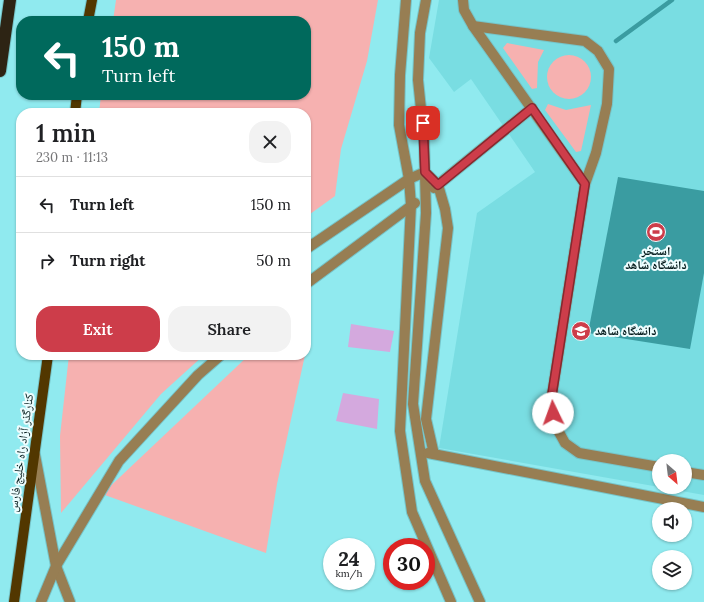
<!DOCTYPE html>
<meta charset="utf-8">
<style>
:root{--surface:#fff;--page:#f2f2f2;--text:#202124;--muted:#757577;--line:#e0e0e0;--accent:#cd3d4a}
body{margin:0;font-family:Lora,"Noto Naskh Arabic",serif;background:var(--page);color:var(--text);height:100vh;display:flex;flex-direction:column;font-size:15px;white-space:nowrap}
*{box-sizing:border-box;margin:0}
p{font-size:13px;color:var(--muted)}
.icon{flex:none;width:22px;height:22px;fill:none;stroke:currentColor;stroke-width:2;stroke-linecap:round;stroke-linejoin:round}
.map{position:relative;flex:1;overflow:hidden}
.details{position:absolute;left:16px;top:108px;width:295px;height:252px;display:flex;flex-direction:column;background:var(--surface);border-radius:16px;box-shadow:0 1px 3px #0004}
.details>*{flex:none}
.guide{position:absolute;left:16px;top:16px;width:295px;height:84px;border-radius:16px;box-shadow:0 1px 3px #0004;background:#00695c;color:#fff;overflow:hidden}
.needle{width:26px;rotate:152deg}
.controls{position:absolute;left:652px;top:454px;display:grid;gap:8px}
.controls a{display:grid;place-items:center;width:40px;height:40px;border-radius:50%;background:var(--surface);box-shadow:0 1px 3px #0004;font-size:20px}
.speed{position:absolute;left:323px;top:538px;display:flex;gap:8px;font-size:20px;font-weight:700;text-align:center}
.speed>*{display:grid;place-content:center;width:52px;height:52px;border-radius:50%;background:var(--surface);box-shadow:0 1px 3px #0004;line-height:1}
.speed small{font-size:10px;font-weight:400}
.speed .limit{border:6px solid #d22;background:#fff;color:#111}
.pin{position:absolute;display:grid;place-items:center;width:34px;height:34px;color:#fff;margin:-17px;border-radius:8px;box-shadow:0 2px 6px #0006}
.me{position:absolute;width:44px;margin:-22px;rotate:357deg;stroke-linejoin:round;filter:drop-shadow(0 0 3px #0008)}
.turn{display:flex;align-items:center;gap:14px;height:84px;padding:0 20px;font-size:18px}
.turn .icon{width:52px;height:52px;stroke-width:2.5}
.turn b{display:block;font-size:28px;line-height:34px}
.round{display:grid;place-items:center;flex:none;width:42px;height:42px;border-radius:16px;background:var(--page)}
.summary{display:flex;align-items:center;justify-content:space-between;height:68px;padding:0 20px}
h1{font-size:24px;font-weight:600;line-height:30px}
.primary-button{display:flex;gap:8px;margin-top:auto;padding:8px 20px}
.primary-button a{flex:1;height:46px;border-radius:16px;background:var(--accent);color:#fff;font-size:16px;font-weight:600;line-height:46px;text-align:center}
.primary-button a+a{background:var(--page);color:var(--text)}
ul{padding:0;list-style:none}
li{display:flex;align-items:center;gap:12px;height:56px;padding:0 20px;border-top:1px solid var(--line)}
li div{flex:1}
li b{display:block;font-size:15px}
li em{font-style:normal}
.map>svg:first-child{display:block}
</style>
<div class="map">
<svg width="704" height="602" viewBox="0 0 704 602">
<rect width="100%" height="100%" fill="#90eaef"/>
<polygon fill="#79dde2" points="439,0 704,0 704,495 659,487 685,487 685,461 659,461 659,487 439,448 477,213 535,172 471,79 454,92 429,58"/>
<g fill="#f6b1b0">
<polygon points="116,0 378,0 367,61 341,149 335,196 306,217 306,113 99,113 101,95 306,95 306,21 113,21"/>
<polygon points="507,43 544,50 538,62 537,88 532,89 503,48"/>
<circle cx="569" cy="77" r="22"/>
<polygon points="548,104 566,110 591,105 581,151 576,152 545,110"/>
<polygon points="69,355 204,355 161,394 61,513 60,436"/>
<polygon points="249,355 305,355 277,484 266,553 102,494"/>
</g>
<polygon fill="#3a9ca1" points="618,177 704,191 704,273 690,349 588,333"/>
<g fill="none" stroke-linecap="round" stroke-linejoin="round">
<polyline stroke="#3a9ca1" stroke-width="4.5" points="616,41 672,0"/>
</g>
<g fill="#d4a9de">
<polygon points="351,324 394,331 390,352 348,347"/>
<polygon points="343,393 379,399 377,429 336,421"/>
</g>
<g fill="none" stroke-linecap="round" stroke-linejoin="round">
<g stroke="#76c4c8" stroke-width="12">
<g id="minor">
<polyline points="406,0 400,75 399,125 409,179 411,205 400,431 412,512 451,602"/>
<polyline points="426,0 420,33 418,80 424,138 426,213 413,404 425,481 480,602"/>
<polyline points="463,0 464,10 473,26 585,184 551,401 555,425 565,443 579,453 659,467"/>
<polyline points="473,26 585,41 598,51 609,69 607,104 596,153 585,184"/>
<polyline points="434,188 532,108"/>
<polyline points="306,249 409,179 425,172 438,185 445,209 448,228 426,419 434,454"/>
<polyline points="306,284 415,203"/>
<polyline points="428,453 704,507"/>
<polyline points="35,455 56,566 70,602"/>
<polyline points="685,472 704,475"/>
<polyline points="41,602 56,566 119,461 198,375 221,355"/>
</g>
</g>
<g stroke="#76c4c8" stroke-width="12">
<g id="major">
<polyline points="88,21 92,0"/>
<polyline points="75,113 77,95"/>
<polyline points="14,602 48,355"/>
</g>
</g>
<g stroke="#76c4c8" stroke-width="14">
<polyline id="highway" points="0,71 10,0"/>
</g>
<use href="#minor" stroke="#977e53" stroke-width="10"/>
<use href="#major" stroke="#523700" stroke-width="10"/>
<use href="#highway" stroke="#2d2414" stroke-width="12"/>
</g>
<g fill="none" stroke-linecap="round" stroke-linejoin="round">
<g stroke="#852830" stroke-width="10">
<polyline id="route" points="423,123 425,172 438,185 532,108 585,184 551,401 553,413"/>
</g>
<use href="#route" stroke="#cd3d4a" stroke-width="7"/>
</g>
<defs>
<g id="stadium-disc" transform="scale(1)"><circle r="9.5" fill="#cd3d4a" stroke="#edfdfe"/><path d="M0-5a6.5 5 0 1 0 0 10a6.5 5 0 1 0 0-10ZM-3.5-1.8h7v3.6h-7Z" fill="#fff"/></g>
<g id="university-disc" transform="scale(1)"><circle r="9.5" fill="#cd3d4a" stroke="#edfdfe"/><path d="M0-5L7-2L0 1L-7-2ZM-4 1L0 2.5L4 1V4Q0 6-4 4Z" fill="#fff"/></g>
</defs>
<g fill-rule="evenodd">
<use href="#stadium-disc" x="656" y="232"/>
<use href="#university-disc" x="581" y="331"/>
</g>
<g text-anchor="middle" stroke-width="4" stroke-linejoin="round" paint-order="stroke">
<g font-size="12" font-weight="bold" fill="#001819" stroke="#edfdfe">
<text x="656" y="255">استخر<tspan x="656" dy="14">دانشگاه شاهد</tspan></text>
<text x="595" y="335" text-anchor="start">دانشگاه شاهد</text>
</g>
<g font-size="12" fill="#001819" stroke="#edfdfe">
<text transform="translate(21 453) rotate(-82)" y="4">کنارگذر آزاد راه خلیج فارس</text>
</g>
</g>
</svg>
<div class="controls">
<a><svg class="needle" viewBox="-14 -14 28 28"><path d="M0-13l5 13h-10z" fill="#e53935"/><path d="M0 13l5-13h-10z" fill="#757577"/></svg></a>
<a><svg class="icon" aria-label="sound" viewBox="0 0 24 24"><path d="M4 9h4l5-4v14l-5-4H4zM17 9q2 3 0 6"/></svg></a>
<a><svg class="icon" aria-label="layers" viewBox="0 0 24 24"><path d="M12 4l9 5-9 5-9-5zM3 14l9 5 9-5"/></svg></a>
</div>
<div class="speed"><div>24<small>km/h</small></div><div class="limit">30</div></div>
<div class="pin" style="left:423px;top:123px;background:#d93025"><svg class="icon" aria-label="arrive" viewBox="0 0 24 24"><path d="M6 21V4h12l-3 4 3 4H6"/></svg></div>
<svg class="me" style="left:553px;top:413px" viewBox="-20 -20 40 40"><circle r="19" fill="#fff"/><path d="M0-13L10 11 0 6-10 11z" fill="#cd3d4a"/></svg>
<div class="guide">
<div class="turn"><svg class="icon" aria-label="left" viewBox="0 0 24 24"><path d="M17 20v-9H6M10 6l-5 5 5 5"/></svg><div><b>150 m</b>Turn left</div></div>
</div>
<section class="details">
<div class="summary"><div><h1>1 min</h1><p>230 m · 11:13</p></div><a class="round"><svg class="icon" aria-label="close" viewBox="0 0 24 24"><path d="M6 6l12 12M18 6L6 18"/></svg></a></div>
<ul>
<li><svg class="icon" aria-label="left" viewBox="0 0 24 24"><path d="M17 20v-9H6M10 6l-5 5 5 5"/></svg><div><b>Turn left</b></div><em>150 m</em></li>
<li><svg class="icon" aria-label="right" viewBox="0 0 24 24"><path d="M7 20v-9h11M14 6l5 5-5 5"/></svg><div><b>Turn right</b></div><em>50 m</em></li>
</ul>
<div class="primary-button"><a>Exit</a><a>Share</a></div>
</section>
</div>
